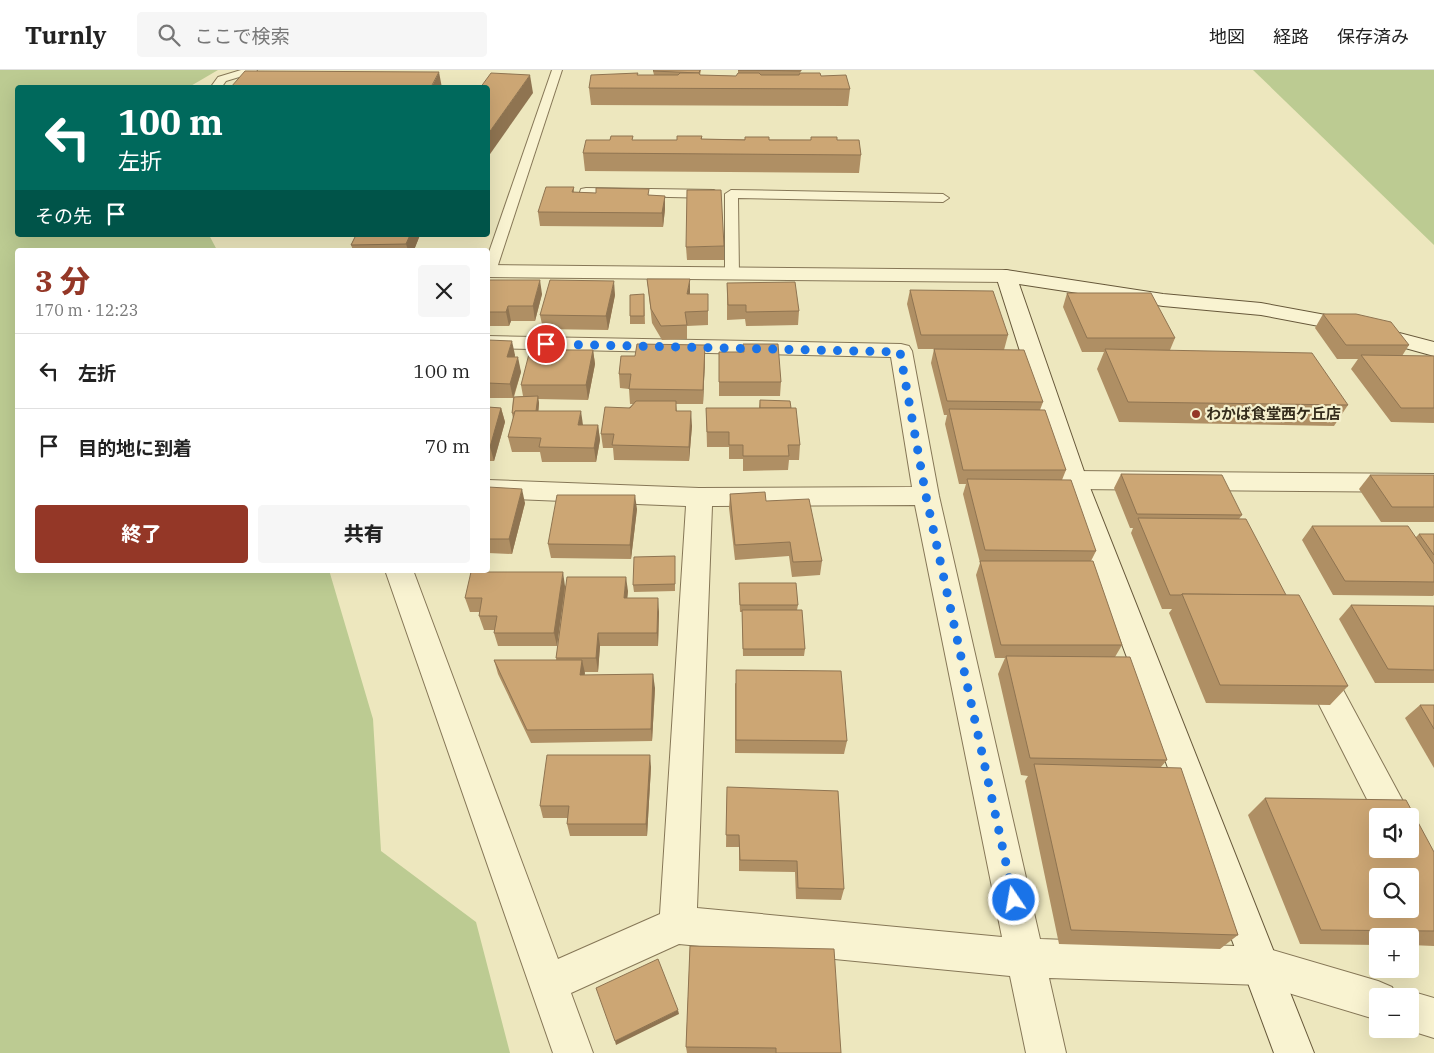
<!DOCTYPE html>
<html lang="ja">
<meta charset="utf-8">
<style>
:root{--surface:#fff;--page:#f6f6f6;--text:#222;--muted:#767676;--line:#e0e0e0;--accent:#943727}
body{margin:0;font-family:"IBM Plex Serif","Noto Sans JP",serif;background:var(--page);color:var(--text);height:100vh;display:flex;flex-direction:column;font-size:19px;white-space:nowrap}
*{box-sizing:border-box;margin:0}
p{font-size:16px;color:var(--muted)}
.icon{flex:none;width:28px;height:28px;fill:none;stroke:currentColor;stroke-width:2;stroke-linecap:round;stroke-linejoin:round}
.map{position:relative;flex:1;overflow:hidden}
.details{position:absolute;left:15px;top:178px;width:475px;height:325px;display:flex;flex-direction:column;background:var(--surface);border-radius:5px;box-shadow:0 5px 20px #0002}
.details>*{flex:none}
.banner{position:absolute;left:15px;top:15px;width:475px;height:152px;border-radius:5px;box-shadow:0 5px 20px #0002;background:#00695c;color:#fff;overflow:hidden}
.tools{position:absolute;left:1369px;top:738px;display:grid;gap:10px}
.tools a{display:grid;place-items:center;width:50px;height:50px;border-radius:5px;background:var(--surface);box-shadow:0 5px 20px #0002;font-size:25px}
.pin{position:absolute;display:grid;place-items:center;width:42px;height:42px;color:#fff;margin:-21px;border:2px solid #fff;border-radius:50%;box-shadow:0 1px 5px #0007}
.me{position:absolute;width:55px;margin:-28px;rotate:348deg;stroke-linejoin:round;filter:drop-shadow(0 0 4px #0008)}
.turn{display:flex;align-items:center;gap:18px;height:105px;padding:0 20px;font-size:22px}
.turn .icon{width:65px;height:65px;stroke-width:2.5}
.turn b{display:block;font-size:35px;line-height:42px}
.then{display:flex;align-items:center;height:48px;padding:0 20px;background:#0003;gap:10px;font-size:19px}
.round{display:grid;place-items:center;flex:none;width:52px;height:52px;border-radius:5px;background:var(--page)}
.head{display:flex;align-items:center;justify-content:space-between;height:85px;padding:0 20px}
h1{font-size:30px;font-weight:800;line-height:38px;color:var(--accent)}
.button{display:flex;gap:10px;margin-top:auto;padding:10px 20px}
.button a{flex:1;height:58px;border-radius:5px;background:var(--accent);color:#fff;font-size:20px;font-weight:800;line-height:58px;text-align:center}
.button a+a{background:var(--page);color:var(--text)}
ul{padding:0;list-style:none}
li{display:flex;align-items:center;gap:15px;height:75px;padding:0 20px;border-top:1px solid var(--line)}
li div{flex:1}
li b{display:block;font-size:19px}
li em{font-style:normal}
header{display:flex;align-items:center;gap:30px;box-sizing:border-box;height:70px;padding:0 25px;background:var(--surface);border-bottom:1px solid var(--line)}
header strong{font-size:24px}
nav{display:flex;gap:28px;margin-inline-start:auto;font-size:18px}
.search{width:350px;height:45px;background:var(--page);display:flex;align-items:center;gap:12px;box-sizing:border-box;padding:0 18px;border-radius:5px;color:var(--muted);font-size:19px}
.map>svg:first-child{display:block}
</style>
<header>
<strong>Turnly</strong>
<div class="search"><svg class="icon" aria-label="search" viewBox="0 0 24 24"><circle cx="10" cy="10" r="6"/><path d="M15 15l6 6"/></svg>ここで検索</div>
<nav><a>地図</a><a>経路</a><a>保存済み</a></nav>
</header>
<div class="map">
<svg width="1434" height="983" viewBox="0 0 1434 983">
<rect width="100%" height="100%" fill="#ede7be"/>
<g fill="#bccb92">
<polygon points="0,0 218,0 189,17 18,18 18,165 209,165 217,180 18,180 18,500 329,500 373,649 381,781 476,852 510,983 0,983"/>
<polygon points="1253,0 1434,0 1434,175"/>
</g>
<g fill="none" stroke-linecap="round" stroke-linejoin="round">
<g stroke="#867757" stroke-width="2">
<g id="lane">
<polygon points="241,0 257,0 256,2 226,11 221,18 210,18 218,7"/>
<polygon points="552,0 562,0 496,201 494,204 488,205 488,185"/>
<polygon points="586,118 714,120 720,124 714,128 581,125 580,122 581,119"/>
<polygon points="731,120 943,124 949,128 943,132 738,128 739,205 737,208 727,208 725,205 725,124"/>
</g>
</g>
<g stroke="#867757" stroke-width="2">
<g id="street">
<polygon points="488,195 1006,200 1013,202 1016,206 1013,210 1006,212 488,207"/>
<path d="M488 266 901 274 909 276 912 281 939 426 1040 869 1262 877 1378 911 1392 917 1396 926H1378V950L1262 915 1049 908 1066 983H1026L1010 906 679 874 571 923 593 983H553L385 500H413L558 889 660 844 686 436 488 428V410L699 418 912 417 891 287 488 278ZM915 435 1002 867 697 838 712 436Z"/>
<polygon points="1074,401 1434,404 1434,422 1074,419 1065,416 1061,410 1065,404"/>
<polygon points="1316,586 1327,590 1405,735 1410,746 1378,746 1378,751 1301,599 1305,590"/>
<polygon points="1410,921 1434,928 1434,968 1405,959 1410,959 1410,926 1398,926"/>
</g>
</g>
<g stroke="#67583a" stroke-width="2">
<polygon id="secondary" points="1006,200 1163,224 1261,233 1342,248 1434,272 1434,286 1340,260 1261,245 1163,236 1019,214 1087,410 1314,983 1274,983 1061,410 996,206 999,202"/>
</g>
<use href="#lane" fill="#f9f3d1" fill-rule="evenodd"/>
<use href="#street" fill="#f9f3d1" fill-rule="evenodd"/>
<use href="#secondary" fill="#f9f3d1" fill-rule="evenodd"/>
</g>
<g fill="#af8f64">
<polygon points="701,0 700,5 736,6 738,3 738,0 801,0 800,3 821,6 850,19 848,36 591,35 589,18 638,5 654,5 653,1"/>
<polygon points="702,66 702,69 837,70 861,85 859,103 585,101 583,83 610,70 677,70"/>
<polygon points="574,117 574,122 665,126 665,139 663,157 540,156 538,142"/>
<polygon points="356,165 420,165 414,180 353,180 351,175"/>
<polygon points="724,176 724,190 687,190 686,177"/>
<polygon points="647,209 690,224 708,224 708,255 687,256 687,269 662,270 652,253"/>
<polygon points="488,210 542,224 535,251 511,251 509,256 490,256 489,250 488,250"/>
<polygon points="727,213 799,241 798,255 746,256 745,249 727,250"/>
<polygon points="910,220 1008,265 1004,280 1043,332 1040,340 1066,400 1062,410 1096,481 1091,491 1122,575 1115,587 1167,690 1161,697 1238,865 1220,879 1059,874 1025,711 1028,706 1021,705 998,604 1005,588 995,588 976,505 980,493 963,424 966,414 959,414 945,354 947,345 944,345 931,293 934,279 918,279 907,234"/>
<polygon points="1067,223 1175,268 1170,280 1348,335 1334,356 1119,352 1097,299 1104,282 1082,282 1063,237"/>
<polygon points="644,224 645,254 630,254 630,246"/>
<polygon points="615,225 608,260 543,259 540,245"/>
<polygon points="1323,244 1409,275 1402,286 1434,286 1434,353 1391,352 1351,299 1358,289 1337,289 1315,258"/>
<polygon points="488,270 515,285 515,287 521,302 514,327 523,326 521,315 593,280 595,294 588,330 538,329 539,333 538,341 583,355 598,355 600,370 596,392 542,392 540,382 512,382 508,367 513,349 512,343 513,328 488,328"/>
<polygon points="743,274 781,312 780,326 719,326 719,282 743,282"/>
<polygon points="705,289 703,334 676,334 677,341 692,356 689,391 614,390 613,378 603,378 601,364 633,334 630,334 629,319 620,318 619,304"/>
<polygon points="760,330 791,338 800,375 799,390 789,390 788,400 743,401 743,389 729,389 729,377 707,377 706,338 759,338"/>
<polygon points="488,337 501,338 505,352 494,391 488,391"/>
<polygon points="1121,404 1242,445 1239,449 1286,525 1348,616 1330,635 1206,633 1169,543 1172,539 1162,539 1131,463 1133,458 1130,458 1114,418"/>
<polygon points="1370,405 1434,405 1434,452 1381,452 1359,419"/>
<polygon points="488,417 525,433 512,484 488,483"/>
<polygon points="730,424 766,431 822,491 820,505 792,507 789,486 735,490 729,438"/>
<polygon points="637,439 631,489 551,488 548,474"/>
<polygon points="1312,456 1416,467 1419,464 1434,464 1434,525 1433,526 1333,525 1302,470"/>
<polygon points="675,493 675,521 634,522 633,515"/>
<polygon points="565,516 628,521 627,528 659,542 658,576 600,576 598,602 584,602 584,605 655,618 652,671 531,673 498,604 494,590 556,590 565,520 557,576 498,576 494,563 494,560 484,560 479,546 480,542 470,542 465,528"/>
<polygon points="739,520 798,535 797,540 805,579 804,586 743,586 742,542 740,542"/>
<polygon points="1351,535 1434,536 1434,613 1375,613 1339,549"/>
<polygon points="735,613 847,671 844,684 735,683"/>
<polygon points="1420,635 1434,635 1434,698 1405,648"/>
<polygon points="651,697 647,766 570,766 567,754 567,748 543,748 540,736"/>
<polygon points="727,717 844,819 841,830 796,829 795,802 739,801 739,777 726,777"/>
<polygon points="1265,728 1434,782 1434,876 1410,875 1410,866 1378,866 1378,875 1300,874 1248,745"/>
<polygon points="690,876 841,983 687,983 686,977"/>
</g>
<g fill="#8f7451">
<polygon points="439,2 442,18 431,18"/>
<polygon points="530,5 533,23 488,87 488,64"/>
<polygon points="665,126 665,139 663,157 662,143"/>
<polygon points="410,165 420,165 414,180 408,180 406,174"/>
<polygon points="690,209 690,223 687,238 687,224"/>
<polygon points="540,210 542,224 535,251 533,236"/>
<polygon points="614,211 615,225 608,260 606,246"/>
<polygon points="508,236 511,251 509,256 506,242"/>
<polygon points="512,271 515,285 510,301 507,287"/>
<polygon points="705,275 705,289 703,334 703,320"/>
<polygon points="593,280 595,294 588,330 586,315"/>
<polygon points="518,287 521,302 513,328 510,314"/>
<polygon points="538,326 539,333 538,350 536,342"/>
<polygon points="501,338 505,352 494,391 490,377"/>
<polygon points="581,341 583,355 578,355"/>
<polygon points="691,341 692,356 689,391 689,377"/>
<polygon points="598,355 600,370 596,392 594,378"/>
<polygon points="522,419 525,433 512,484 509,469"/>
<polygon points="635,425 637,439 631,489 630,475"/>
<polygon points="563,502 565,516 557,576 554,563"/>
<polygon points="626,507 628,521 626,542 624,528"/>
<polygon points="658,528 659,542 658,576 657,563"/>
<polygon points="598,563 600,576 598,602 596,588"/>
<polygon points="582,590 585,603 583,618 580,605"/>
<polygon points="653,604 655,618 652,671 651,659"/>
<polygon points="650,685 651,697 647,766 646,754"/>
<polygon points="678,940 679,944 616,975 615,971"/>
</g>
<g fill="#cca674" stroke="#8f7451" fill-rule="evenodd">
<polygon points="654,0 700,0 699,3 653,1"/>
<polygon points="738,0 801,0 801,1"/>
<polygon points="245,1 439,2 431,17 231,17"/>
<polygon points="491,3 530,5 488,64 488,18 480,18"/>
<polygon points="638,3 637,5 678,5 680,3 699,3 700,5 736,6 738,3 759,3 761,5 799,5 800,3 820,3 821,6 846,5 850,19 589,18 591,5"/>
<polygon points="611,66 633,66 632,70 677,70 677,66 702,66 701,69 745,70 745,67 769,67 769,70 811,70 811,67 837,67 837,70 859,70 861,85 583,83 586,70 610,70"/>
<polygon points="546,117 574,117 572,122 596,123 596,118 649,119 648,125 665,126 662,143 538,142"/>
<polygon points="687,120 721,120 724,176 686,177"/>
<polygon points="356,165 410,165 406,174 351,175"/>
<polygon points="647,209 690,209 687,224 708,224 708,241 685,242 687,255 661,256 651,239"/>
<polygon points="488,210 540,210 533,236 508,236 506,242 488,242 489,235 488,235"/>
<polygon points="550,210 614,211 606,246 540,245"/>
<polygon points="795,212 799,241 746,242 746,235 728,235 727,213"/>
<polygon points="910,220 993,221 1008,265 921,265"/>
<polygon points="1067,223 1151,223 1175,268 1087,268"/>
<polygon points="644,224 644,246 630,246 630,225"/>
<polygon points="1323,244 1356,244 1391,252 1409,275 1346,275"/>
<polygon points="488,270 512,271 507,287 518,287 510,314 488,313"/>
<polygon points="637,274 705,275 703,320 629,319 631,304 619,304 621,286 635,286"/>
<polygon points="743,274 778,274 781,312 719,312 719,282 744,282"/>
<polygon points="934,279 1024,280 1043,332 947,331"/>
<polygon points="1105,279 1312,283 1348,335 1128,332"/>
<polygon points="530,280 593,280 586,315 521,315"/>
<polygon points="1361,285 1434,286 1434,338 1401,338"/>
<polygon points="538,326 536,341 515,341 515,343 512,343 514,327"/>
<polygon points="760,330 790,331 791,338 760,338"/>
<polygon points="636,331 676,331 676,341 691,341 689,377 612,375 614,364 601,364 605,337 630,338"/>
<polygon points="488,337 501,338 490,377 488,377"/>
<polygon points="706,338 796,338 800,375 788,375 789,386 743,386 743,375 729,375 729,362 707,362"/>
<polygon points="949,339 1045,340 1066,400 963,400"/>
<polygon points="515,341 581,341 578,355 598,355 594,378 539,377 541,368 508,367"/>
<polygon points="1121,404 1222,405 1242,445 1137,444"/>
<polygon points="1370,405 1434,405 1434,437 1392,437"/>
<polygon points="967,409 1071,410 1096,481 985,480"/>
<polygon points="488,417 522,419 509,469 488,469"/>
<polygon points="765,422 766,431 809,429 822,491 793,492 790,472 735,475 730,424"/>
<polygon points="557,425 635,425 630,475 548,474"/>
<polygon points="1138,448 1246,449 1286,525 1182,524 1181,525 1170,525"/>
<polygon points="1312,456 1408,456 1434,494 1434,512 1345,511"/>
<polygon points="1419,464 1434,464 1434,485"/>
<polygon points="675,486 675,514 633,515 634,487"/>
<polygon points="980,491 1093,491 1122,575 1001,575"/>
<polygon points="471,502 563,502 554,563 494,563 497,546 479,546 482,528 465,528"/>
<polygon points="567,507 626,507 624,528 658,528 657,563 598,563 596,588 556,588"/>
<polygon points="739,513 796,513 798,535 740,535"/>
<polygon points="1182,524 1299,525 1348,616 1220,615"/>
<polygon points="1351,535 1434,536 1434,600 1388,599"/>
<polygon points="742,540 802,540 805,579 743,579"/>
<polygon points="1006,586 1130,587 1167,690 1030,688"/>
<polygon points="494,590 582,590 580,605 653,604 651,659 527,660"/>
<polygon points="736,600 841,601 847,671 736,670"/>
<polygon points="1420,635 1434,635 1434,659"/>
<polygon points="547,685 650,685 646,754 567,754 569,736 540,736"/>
<polygon points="1034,694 1181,698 1238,865 1071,860"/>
<polygon points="727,717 838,721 844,819 798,818 797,791 740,790 739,765 726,765"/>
<path d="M1265 728 1406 730 1434 782V861L1321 860ZM1378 746H1410V779H1378ZM1378 806H1410V839H1378Z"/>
<polygon points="690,876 834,879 841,983 776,983 776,978 686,977"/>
<polygon points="658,889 678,940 615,971 596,918"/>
</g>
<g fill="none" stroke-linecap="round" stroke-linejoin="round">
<polyline stroke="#1a73e8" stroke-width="9" stroke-dasharray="0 16.2" points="546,274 900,282 926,426 1014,830"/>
</g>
<circle fill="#943727" stroke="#f5f0cd" stroke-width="2" cx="1196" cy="344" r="5"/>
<g text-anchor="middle" stroke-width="4.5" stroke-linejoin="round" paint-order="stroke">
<g font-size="15" font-weight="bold" fill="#352c1c" stroke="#f5f0cd" text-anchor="start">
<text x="1206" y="349">わかば食堂西ケ丘店</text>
</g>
</g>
</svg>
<div class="tools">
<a><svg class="icon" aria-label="sound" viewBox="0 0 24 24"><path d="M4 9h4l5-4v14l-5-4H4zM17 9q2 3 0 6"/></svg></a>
<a><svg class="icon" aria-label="search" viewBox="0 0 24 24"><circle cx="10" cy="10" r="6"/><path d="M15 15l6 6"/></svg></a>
<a>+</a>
<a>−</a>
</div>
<div class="pin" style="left:546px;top:274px;background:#d93025"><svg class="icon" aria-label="arrive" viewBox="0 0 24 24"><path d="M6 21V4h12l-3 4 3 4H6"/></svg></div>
<svg class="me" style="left:1014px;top:830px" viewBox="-20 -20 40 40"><circle r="17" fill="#1a73e8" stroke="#fff" stroke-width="3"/><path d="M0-11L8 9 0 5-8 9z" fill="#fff"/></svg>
<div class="banner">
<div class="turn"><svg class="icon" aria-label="left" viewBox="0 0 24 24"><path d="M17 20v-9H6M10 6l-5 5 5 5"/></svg><div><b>100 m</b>左折</div></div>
<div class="then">その先<svg class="icon" aria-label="arrive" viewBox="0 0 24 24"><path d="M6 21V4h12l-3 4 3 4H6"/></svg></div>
</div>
<section class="details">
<div class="head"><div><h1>3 分</h1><p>170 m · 12:23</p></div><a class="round"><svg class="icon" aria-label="close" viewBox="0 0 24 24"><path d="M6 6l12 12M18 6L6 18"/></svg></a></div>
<ul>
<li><svg class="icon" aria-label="left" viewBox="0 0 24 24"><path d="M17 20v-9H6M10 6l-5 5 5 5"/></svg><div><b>左折</b></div><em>100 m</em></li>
<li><svg class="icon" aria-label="arrive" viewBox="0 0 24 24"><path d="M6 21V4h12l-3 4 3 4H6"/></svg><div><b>目的地に到着</b></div><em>70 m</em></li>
</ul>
<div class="button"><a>終了</a><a>共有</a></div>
</section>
</div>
